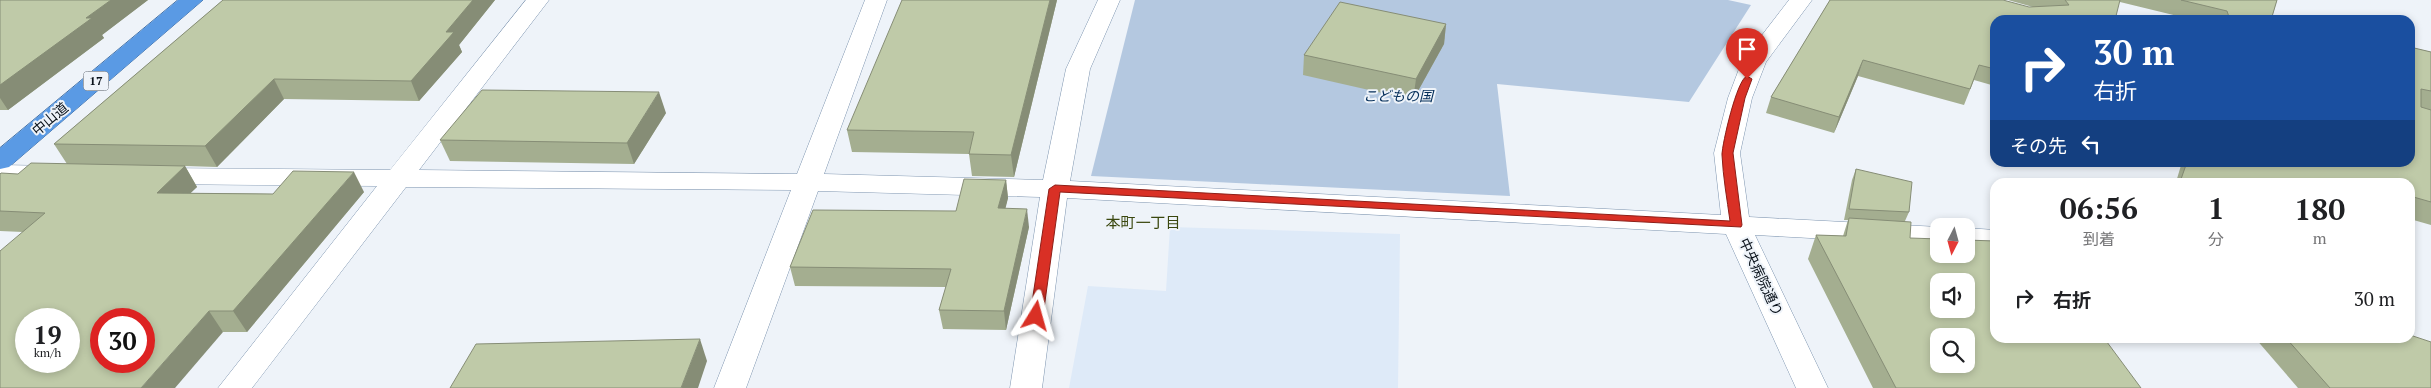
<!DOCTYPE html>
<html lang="ja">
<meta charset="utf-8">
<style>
:root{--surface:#fff;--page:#f6f6f6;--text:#202124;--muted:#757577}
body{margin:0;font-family:"PT Serif","Noto Sans JP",serif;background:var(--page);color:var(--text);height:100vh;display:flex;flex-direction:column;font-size:19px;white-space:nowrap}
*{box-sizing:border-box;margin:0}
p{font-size:16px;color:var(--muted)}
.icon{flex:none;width:28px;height:28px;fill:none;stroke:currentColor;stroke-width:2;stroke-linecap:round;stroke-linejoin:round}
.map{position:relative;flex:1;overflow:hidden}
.side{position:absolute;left:1990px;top:178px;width:425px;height:165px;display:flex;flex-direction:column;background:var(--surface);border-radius:15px;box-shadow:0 2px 8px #0003}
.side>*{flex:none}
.top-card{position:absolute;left:1990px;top:15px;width:425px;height:152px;border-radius:15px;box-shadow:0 2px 8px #0003;background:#1a4fa0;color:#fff;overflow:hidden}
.needle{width:32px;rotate:186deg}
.fabs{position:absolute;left:1930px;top:218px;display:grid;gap:10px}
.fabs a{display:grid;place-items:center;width:45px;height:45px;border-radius:10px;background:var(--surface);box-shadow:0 2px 8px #0003;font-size:25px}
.speed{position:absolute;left:15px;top:308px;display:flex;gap:10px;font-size:25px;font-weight:700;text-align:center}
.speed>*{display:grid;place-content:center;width:65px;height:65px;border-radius:50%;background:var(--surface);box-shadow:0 2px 8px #0003;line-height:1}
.speed small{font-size:12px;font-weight:400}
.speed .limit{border:8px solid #d22;background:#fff;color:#111}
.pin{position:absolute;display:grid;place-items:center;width:42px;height:42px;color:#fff;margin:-51px -21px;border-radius:50% 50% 50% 0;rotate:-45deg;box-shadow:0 0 5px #0007}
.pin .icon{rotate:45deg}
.me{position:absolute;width:55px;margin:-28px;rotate:8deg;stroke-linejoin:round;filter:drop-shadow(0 0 4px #0008)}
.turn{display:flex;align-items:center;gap:18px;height:105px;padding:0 20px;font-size:22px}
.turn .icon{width:65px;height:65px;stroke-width:2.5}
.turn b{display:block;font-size:35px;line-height:42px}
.then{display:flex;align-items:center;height:48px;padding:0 20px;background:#0003;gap:10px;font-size:19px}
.eta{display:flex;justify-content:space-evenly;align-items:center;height:85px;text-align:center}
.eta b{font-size:30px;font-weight:600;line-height:35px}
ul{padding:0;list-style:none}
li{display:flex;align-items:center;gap:15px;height:70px;padding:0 20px}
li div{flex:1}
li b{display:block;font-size:19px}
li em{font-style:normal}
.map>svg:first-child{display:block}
</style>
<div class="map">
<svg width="2431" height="388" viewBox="0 0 2431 388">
<rect width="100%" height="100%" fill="#eef3f9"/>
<polygon fill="#deeaf8" points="1170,227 1400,234 1398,388 1069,388 1088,286 1166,291"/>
<polygon fill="#b4c8e0" points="1135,0 1728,0 1751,5 1689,102 1497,84 1510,196 1091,176"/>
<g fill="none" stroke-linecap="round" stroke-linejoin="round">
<g stroke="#7d94af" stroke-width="1">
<g id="minor">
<polygon points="526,0 549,0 419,170 797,174 865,0 887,0 824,174 1043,180 1066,69 1098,0 1120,0 1090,69 1070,181 1721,215 1714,153 1728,98 1742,61 1789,0 1812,0 1766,62 1752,98 1740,153 1749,217 1939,227 1939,245 1755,235 1828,388 1796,388 1726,234 1067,198 1042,388 1010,388 1040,197 818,191 746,388 714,388 791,190 406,187 252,388 218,388 377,186 154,184 144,182 140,176 144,170 154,168 390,170"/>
<polygon points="0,165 56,166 66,168 69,174 66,180 56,182 0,181"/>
<polygon points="1966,228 1995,230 1995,248 1966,246"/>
</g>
</g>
<g stroke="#3e6a9d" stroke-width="1">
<polygon id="highway" points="178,0 203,0 9,167 0,169 0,148"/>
</g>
<use href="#minor" fill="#fff" fill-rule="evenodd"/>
<use href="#highway" fill="#5a9ae4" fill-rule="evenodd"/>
</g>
<g fill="#a4ae90">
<polygon points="0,0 148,0 102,35 104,38 8,110 0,110"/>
<polygon points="223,0 495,0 459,45 462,52 419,101 284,99 217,167 185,166 197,187 190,193 273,194 364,192 247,332 223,332 23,232 0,231 0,174 18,174 67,164 54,144"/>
<polygon points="1057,0 1014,177 972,176 969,154 852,152 847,130"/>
<polygon points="1830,0 2029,7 2033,7 2008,0 2277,0 2271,20 2194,20 2120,2 1995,20 1995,86 1974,80 1964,105 1858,76 1834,133 1766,113 1771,97"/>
<polygon points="1446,24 1444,44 1413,100 1303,75 1304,55"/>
<polygon points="2410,47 2431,52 2431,225 2410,219 2410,182 2176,182 2182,162 2410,162"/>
<polygon points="666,113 634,164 450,161 440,140"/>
<polygon points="1856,169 1909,212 1905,221 1910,238 2141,388 1873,388 1808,259 1816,235 1843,236 1848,220 1844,220 1852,180"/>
<polygon points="1006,180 1008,198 1005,208 1029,227 1006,330 943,329 939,310 946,287 795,286 790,267 956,211"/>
<polygon points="2255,338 2410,338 2431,388 2298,388"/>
</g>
<g fill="#868d76">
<polygon points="111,0 148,0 102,35 104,38 8,110 0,98 0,85 86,18"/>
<polygon points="473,0 495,0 459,45 462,52 419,101 411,81 446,32"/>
<polygon points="1050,0 1057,0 1014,177 1011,155"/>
<polygon points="1446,24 1444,44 1413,100 1416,79"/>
<polygon points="1863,60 1858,76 1834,133 1839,117"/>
<polygon points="274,79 284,99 217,167 205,146"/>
<polygon points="659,92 666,113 634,164 627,143"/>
<polygon points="185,166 197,187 169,214 157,193"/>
<polygon points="354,172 364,192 247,332 233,311"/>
<polygon points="1006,180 1008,198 1001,227 998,208"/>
<polygon points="1027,209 1029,227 1006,330 1004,311"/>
<polygon points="209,311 223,332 175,388 141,388"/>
<polygon points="700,339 707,361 698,388 681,388"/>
</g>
<g fill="#bfcaa8" stroke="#868d76" fill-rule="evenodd">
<polygon points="0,0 111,0 86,18 92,18 0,85"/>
<polygon points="223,0 473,0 446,32 454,32 411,81 274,79 205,146 54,144"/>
<polygon points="902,0 1050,0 1011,155 969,154 974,132 847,130"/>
<polygon points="1830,0 2003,0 2029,7 2069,5 2065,0 2120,0 2115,20 1995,20 1995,69 1979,65 1970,89 1863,60 1839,117 1771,97"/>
<polygon points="2181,0 2277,0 2271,20 2230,20 2227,11"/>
<polygon points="1340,2 1446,24 1416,79 1304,55"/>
<polygon points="2291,16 2320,20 2290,20"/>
<polygon points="2410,47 2431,52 2431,91 2421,89 2421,107 2431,110 2431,202 2410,196 2410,182 2348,182 2334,179 2335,182 2180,182 2187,162 2410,162"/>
<polygon points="482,90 659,92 627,143 440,140"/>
<path d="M31 163 185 166 157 193 273 194 293 171 354 172 233 311H209L141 388H0V251L45 213 0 211V174L1 173 18 174ZM26 319H69V361H26ZM101 319H144V361H101Z"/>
<polygon points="1856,169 1912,182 1909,212 1849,209"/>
<polygon points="964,179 1006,180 998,208 1027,209 1004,311 939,310 951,269 790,267 813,210 956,211"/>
<path d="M1849 218 1911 222 1910 238 1939 239V254H1966V240L1995 241V338H2104L2141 388H1896L1816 235 1846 236ZM1939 281H1966V309H1939ZM1939 336H1966V364H1939Z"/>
<polygon points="2410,335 2431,342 2431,388 2330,388 2286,338 2410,338"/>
<polygon points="700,339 681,388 450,388 476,344"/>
</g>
<path fill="#d93025" stroke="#8d1f18" d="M1747 76 1752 79 1745 98 1733 153 1742 225 1741 227 1060 192 1043 316 1036 320 1030 316 1049 189 1055 185 1730 221C1727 199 1723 177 1722 155 1722 144 1737 79 1747 76Z"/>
<g text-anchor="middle" stroke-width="4" stroke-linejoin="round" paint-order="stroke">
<rect fill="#eef3f9" stroke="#4e555d" stroke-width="1" x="83.5" y="71.5" width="25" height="19" rx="4"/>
<g font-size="12" font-weight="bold" fill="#09111a">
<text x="96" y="85">17</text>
</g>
<g font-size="14" font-style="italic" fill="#002b57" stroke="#eef3f9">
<text x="1398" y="101">こどもの国</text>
</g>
<g font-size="14" fill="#09111a" stroke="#eef3f9">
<text transform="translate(50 119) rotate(-40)" y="5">中山道</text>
<text transform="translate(1761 277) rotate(65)" y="5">中央病院通り</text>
</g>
<g font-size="15" fill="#3a470e" stroke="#eef3f9">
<text x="1143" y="228">本町一丁目</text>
</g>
</g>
</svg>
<div class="fabs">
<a><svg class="needle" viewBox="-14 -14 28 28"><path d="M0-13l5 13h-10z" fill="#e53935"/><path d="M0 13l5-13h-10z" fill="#757577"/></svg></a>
<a><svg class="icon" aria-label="sound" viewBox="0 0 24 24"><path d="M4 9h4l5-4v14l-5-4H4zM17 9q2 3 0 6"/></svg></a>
<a><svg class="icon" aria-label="search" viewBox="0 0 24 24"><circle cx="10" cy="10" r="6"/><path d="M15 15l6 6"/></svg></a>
</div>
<div class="speed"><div>19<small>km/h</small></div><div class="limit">30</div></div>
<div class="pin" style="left:1747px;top:79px;background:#d93025"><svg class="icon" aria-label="arrive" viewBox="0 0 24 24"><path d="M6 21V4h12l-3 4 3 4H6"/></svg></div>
<svg class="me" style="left:1036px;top:316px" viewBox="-20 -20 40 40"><path d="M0-17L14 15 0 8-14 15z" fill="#d93025" stroke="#fff" stroke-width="4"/></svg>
<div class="top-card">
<div class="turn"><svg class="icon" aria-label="right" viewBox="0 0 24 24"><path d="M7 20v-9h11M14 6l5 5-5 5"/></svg><div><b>30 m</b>右折</div></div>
<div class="then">その先<svg class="icon" aria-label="left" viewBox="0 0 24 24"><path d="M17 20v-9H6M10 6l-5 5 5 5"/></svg></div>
</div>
<section class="side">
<div class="eta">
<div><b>06:56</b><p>到着</p></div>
<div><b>1</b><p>分</p></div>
<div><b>180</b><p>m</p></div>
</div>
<ul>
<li><svg class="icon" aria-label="right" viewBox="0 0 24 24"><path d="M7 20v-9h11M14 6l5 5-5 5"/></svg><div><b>右折</b></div><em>30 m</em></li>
</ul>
</section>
</div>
